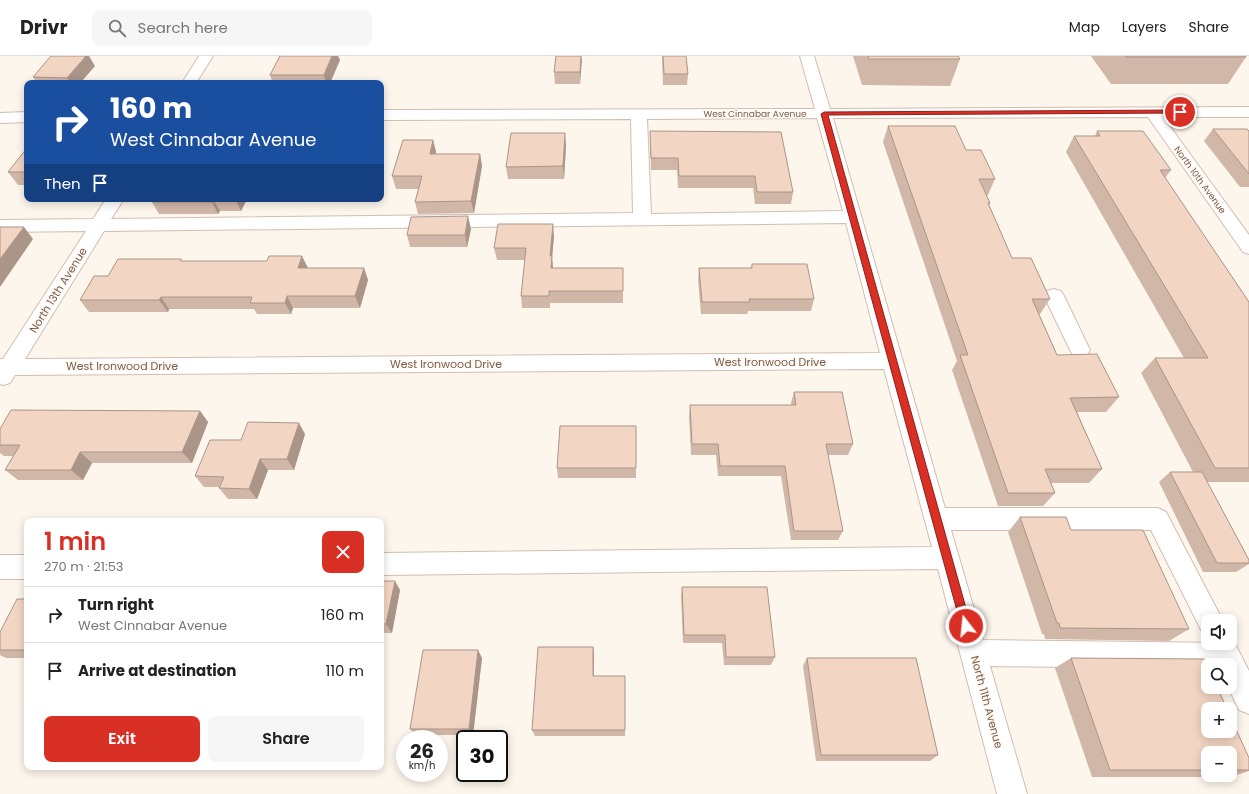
<!DOCTYPE html>
<meta charset="utf-8">
<style>
:root{--surface:#fff;--page:#f6f6f6;--text:#222;--muted:#767676;--line:#e0e0e0;--accent:#d93025}
body{margin:0;font-family:Poppins,sans-serif;background:var(--page);color:var(--text);height:100vh;display:flex;flex-direction:column;font-size:15px;white-space:nowrap}
*{box-sizing:border-box;margin:0}
p{font-size:13px;color:var(--muted)}
.icon{flex:none;width:22px;height:22px;fill:none;stroke:currentColor;stroke-width:2;stroke-linecap:round;stroke-linejoin:round}
.map{position:relative;flex:1;overflow:hidden}
.drawer{position:absolute;left:24px;top:462px;width:360px;height:252px;display:flex;flex-direction:column;background:var(--surface);border-radius:8px;box-shadow:0 2px 10px #0003}
.drawer>*{flex:none}
.banner{position:absolute;left:24px;top:24px;width:360px;height:122px;border-radius:8px;box-shadow:0 2px 10px #0003;background:#1a4fa0;color:#fff;overflow:hidden}
.controls{position:absolute;left:1201px;top:558px;display:grid;gap:8px}
.controls a{display:grid;place-items:center;width:36px;height:36px;border-radius:8px;background:var(--surface);box-shadow:0 2px 10px #0003;font-size:20px}
.speed{position:absolute;left:396px;top:674px;display:flex;gap:8px;font-size:20px;font-weight:700;text-align:center}
.speed>*{display:grid;place-content:center;width:52px;height:52px;border-radius:50%;background:var(--surface);box-shadow:0 2px 10px #0003;line-height:1}
.speed small{font-size:10px;font-weight:400}
.speed .limit{border:2px solid #111;border-radius:6px;background:#fff;color:#111}
.pin{position:absolute;display:grid;place-items:center;width:34px;height:34px;color:#fff;margin:-17px;border:2px solid #fff;border-radius:50%;box-shadow:0 1px 4px #0007}
.me{position:absolute;width:44px;margin:-22px;rotate:344deg;stroke-linejoin:round;filter:drop-shadow(0 0 3px #0008)}
.turn{display:flex;align-items:center;gap:14px;height:84px;padding:0 20px;font-size:18px}
.turn .icon{width:52px;height:52px;stroke-width:2.5}
.turn b{display:block;font-size:28px;line-height:34px}
.then{display:flex;align-items:center;height:38px;padding:0 20px;background:#0003;gap:8px;font-size:15px}
.round{display:grid;place-items:center;flex:none;width:42px;height:42px;border-radius:8px;background:var(--page)}
.head{display:flex;align-items:center;justify-content:space-between;height:68px;padding:0 20px}
h1{font-size:24px;font-weight:600;line-height:30px;color:var(--accent)}
.primary-button{display:flex;gap:8px;margin-top:auto;padding:8px 20px}
.primary-button a{flex:1;height:46px;border-radius:8px;background:var(--accent);color:#fff;font-size:16px;font-weight:600;line-height:46px;text-align:center}
.primary-button a+a{background:var(--page);color:var(--text)}
ul{padding:0;list-style:none}
li{display:flex;align-items:center;gap:12px;height:56px;padding:0 20px;border-top:1px solid var(--line)}
li div{flex:1}
li b{display:block;font-size:15px}
li em{font-style:normal}
header{display:flex;align-items:center;gap:24px;box-sizing:border-box;height:56px;padding:0 20px;background:var(--surface);border-bottom:1px solid var(--line)}
header strong{font-size:19px}
nav{display:flex;gap:22px;margin-inline-start:auto;font-size:14px}
.search{width:280px;height:36px;background:var(--page);display:flex;align-items:center;gap:10px;box-sizing:border-box;padding:0 14px;border-radius:8px;color:var(--muted);font-size:15px}
.map>svg:first-child{display:block}
</style>
<header>
<strong>Drivr</strong>
<div class="search"><svg class="icon" aria-label="search" viewBox="0 0 24 24"><circle cx="10" cy="10" r="6"/><path d="M15 15l6 6"/></svg>Search here</div>
<nav><a>Map</a><a>Layers</a><a>Share</a></nav>
</header>
<div class="map">
<svg width="1249" height="738" viewBox="0 0 1249 738">
<rect width="100%" height="100%" fill="#fdf6ec"/>
<g fill="none" stroke-linecap="round" stroke-linejoin="round">
<g stroke="#d1beb0" stroke-width="2">
<g id="minor">
<polygon points="199,0 213,0 196,27 182,27"/>
<path d="M800 0H814L830 53 1249 51V61H1163L1249 179V198L1243 196 1148 61 833 62 945 452H1158L1166 456 1223 565H1208V577L1201 574 1151 474H951L983 584 1230 587V578L1249 615V658L1239 654 1228 631H1230V609H1208V613L990 610 1027 738H997L938 513 381 519V497L932 491 884 313 15 319 10 327 3 329 0 328V303H3L86 175 0 176V164L93 163 106 143H124L111 163 633 157 631 63 381 64V54L815 53ZM817 62 843 155 651 158 647 63ZM846 167 880 297 25 303 104 175Z"/>
<polygon points="27,56 27,66 0,67 0,57"/>
<polygon points="1054,233 1061,235 1064,240 1090,294 1087,299 1080,302 1073,299 1070,294 1044,240 1047,235"/>
<rect x="0" y="499" width="27" height="24"/>
</g>
</g>
<use href="#minor" fill="#fff" fill-rule="evenodd"/>
</g>
<g fill="#d1b7a8" fill-rule="evenodd">
<polygon points="280,0 338,0 340,4 330,27 273,27 270,19"/>
<polygon points="556,0 581,0 580,28 555,28 554,16"/>
<polygon points="662,0 686,0 688,18 687,29 663,29"/>
<polygon points="853,0 958,0 960,3 950,30 862,29"/>
<polygon points="1091,0 1245,0 1246,1 1228,28 1111,28"/>
<polygon points="95,10 80,27 37,27 33,21"/>
<polygon points="888,70 995,123 988,139 986,139 990,147 989,150 1012,202 1050,243 1040,258 1039,258 1057,299 1119,341 1106,356 1077,356 1102,413 1089,427 1051,427 1055,437 1043,450 998,450 952,314 957,305 883,86"/>
<polygon points="1213,73 1249,75 1249,131 1240,131 1204,85"/>
<polygon points="650,75 793,136 791,148 755,148 753,132 678,132 677,114 651,114 650,87"/>
<polygon points="1097,75 1171,114 1165,122 1249,246 1249,426 1207,426 1249,504 1249,508 1236,516 1203,516 1159,426 1170,416 1193,416 1141,317 1155,302 1184,302 1066,96 1074,80 1095,80"/>
<polygon points="433,84 436,96 436,98 480,98 482,110 474,157 418,158 415,146 419,133 396,133 392,120"/>
<polygon points="566,89 564,123 508,123 506,111"/>
<polygon points="27,92 27,129 18,129 8,116"/>
<polygon points="153,143 247,143 241,155 220,155 218,158 159,158 152,146"/>
<polygon points="319,143 356,143 355,146 320,146"/>
<polygon points="471,173 467,191 410,191 407,179"/>
<polygon points="554,180 552,202 553,212 623,212 623,247 550,247 550,252 522,252 521,240 525,204 497,204 494,192"/>
<polygon points="181,203 182,205 308,212 364,212 368,224 360,252 293,252 291,258 257,258 254,253 169,253 168,256 89,256 80,244 108,220"/>
<polygon points="752,208 814,243 811,255 748,255 747,258 701,258 698,224 699,212 751,212"/>
<polygon points="794,336 853,388 848,399 828,399 843,475 838,484 791,484 781,420 718,420 716,399 691,399 689,360 690,349 791,349 791,347"/>
<polygon points="200,355 208,366 192,407 92,407 83,424 18,424 5,414 13,400 4,400 0,397 0,373"/>
<polygon points="305,378 294,414 268,414 257,443 228,443 219,432 220,431 204,431 195,420 241,384"/>
<polygon points="557,412 636,412 636,422 558,422"/>
<polygon points="1020,461 1071,474 1189,573 1169,585 1045,583 1044,578 1042,578 1008,476"/>
<polygon points="381,525 400,534 392,577 381,577"/>
<polygon points="682,531 775,601 771,609 724,609 722,587 683,587 681,540"/>
<polygon points="27,543 27,602 6,602 0,599 0,576"/>
<polygon points="593,591 594,599 594,620 625,620 625,680 535,680 532,674"/>
<polygon points="482,602 473,679 416,679 410,673"/>
<polygon points="807,602 938,699 930,705 816,705 803,610"/>
<path d="M1071 602 1249 702V715L1231 721H1092L1055 612ZM1208 697H1230V719H1208Z"/>
</g>
<g fill="#aa9588">
<polygon points="86,0 89,0 95,10 80,27 71,27 67,22"/>
<polygon points="332,0 338,0 340,4 330,27 326,27 324,19"/>
<polygon points="581,0 582,4 580,28 580,16"/>
<polygon points="565,77 566,89 564,123 563,110"/>
<polygon points="433,84 436,96 432,110 430,98"/>
<polygon points="480,98 482,110 474,157 471,145"/>
<polygon points="213,143 220,155 218,158 212,146"/>
<polygon points="235,143 247,143 241,155"/>
<polygon points="468,160 471,173 467,191 465,179"/>
<polygon points="553,168 554,180 552,202 553,212 552,224 550,200"/>
<polygon points="24,171 33,183 0,231 0,203"/>
<polygon points="302,200 308,212 298,212"/>
<polygon points="364,212 368,224 360,252 355,240"/>
<polygon points="287,240 293,252 291,258 285,247"/>
<polygon points="161,241 169,253 168,256 159,244"/>
<polygon points="200,355 208,366 192,407 182,396"/>
<polygon points="299,367 305,378 294,414 287,403"/>
<polygon points="80,396 92,407 83,424 71,414"/>
<polygon points="260,403 268,414 257,443 249,433"/>
<polygon points="395,525 400,534 392,577 386,568"/>
<polygon points="593,591 594,599 593,627"/>
<polygon points="478,594 482,602 473,679 469,673"/>
</g>
<g fill="#f3d5c3" stroke="#aa9588">
<polygon points="51,0 86,0 67,22 33,21"/>
<polygon points="280,0 332,0 324,19 270,19"/>
<polygon points="556,0 581,0 580,16 554,16"/>
<polygon points="663,0 686,0 688,18 664,18"/>
<polygon points="868,0 958,0 960,3 869,3"/>
<polygon points="1125,0 1245,0 1246,1 1126,1"/>
<polygon points="888,70 955,70 966,94 981,94 995,123 979,123 990,147 988,147 1012,202 1031,202 1050,243 1032,243 1057,299 1097,298 1119,341 1070,342 1102,413 1045,413 1055,437 1008,437 960,299 968,299"/>
<polygon points="1213,73 1247,73 1249,75 1249,118"/>
<polygon points="650,75 781,76 793,136 757,136 755,120 679,120 678,102 651,102"/>
<polygon points="1097,75 1143,75 1171,114 1160,114 1249,246 1249,412 1215,412 1155,302 1208,302 1074,80 1100,80"/>
<polygon points="511,77 565,77 563,110 506,111"/>
<polygon points="403,84 433,84 430,98 480,98 471,145 415,146 422,120 392,120"/>
<polygon points="27,92 27,116 8,116"/>
<polygon points="153,143 213,143 212,146 152,146"/>
<polygon points="468,160 465,179 407,179 411,161"/>
<polygon points="498,168 553,168 550,200 552,200 551,212 623,212 623,235 549,235 549,240 521,240 526,192 494,192"/>
<polygon points="0,171 24,171 0,203"/>
<polygon points="269,200 302,200 298,212 364,212 355,240 287,240 285,247 250,247 252,241 161,241 159,244 80,244 94,220 108,220 118,203 181,203 181,205 267,205"/>
<polygon points="752,208 807,208 814,243 749,243 750,246 702,246 699,212 752,212"/>
<polygon points="794,336 842,336 853,388 826,388 843,475 794,475 785,410 720,410 718,388 692,388 690,349 796,349"/>
<polygon points="11,354 200,355 182,396 80,396 71,414 5,414 20,389 0,389 0,373"/>
<polygon points="248,366 299,367 287,403 260,403 249,433 219,432 224,421 195,420 210,384 241,384"/>
<polygon points="560,370 636,370 636,412 557,412"/>
<polygon points="1170,416 1202,416 1249,504 1249,507 1217,507"/>
<polygon points="1020,461 1066,461 1071,474 1143,474 1189,573 1060,572 1059,567 1057,567"/>
<polygon points="381,525 395,525 386,568 381,568"/>
<polygon points="682,531 767,531 775,601 726,601 725,579 684,579"/>
<polygon points="17,543 27,543 27,594 0,594 0,576"/>
<polygon points="538,591 593,591 593,620 625,620 625,674 532,674"/>
<polygon points="423,594 478,594 469,673 410,673"/>
<polygon points="807,602 916,602 938,699 821,699"/>
<polygon points="1071,602 1204,603 1208,612 1208,631 1217,631 1227,653 1208,653 1208,675 1230,675 1230,660 1249,702 1249,714 1230,714 1230,697 1208,697 1208,714 1110,714"/>
</g>
<polygon fill="#d93025" stroke="#8d1f18" points="1180,54 1182,55 1182,57 828,59 971,570 970,573 966,575 962,573 821,58 824,56"/>
<g text-anchor="middle" stroke-width="3" stroke-linejoin="round" paint-order="stroke">
<g font-size="9" fill="#7a5c4d" stroke="#fffaf3">
<text x="755" y="61">West Cinnabar Avenue</text>
<text transform="translate(1200 124) rotate(54)" y="3">North 10th Avenue</text>
</g>
<g font-size="11" fill="#7a5c4d" stroke="#fffaf3">
<text transform="translate(58 234) rotate(-58)" y="4">North 13th Avenue</text>
<text x="770" y="310">West Ironwood Drive</text>
<text x="446" y="312">West Ironwood Drive</text>
<text x="122" y="314">West Ironwood Drive</text>
<text transform="translate(987 646) rotate(75)" y="4">North 11th Avenue</text>
</g>
</g>
</svg>
<div class="controls">
<a><svg class="icon" aria-label="sound" viewBox="0 0 24 24"><path d="M4 9h4l5-4v14l-5-4H4zM17 9q2 3 0 6"/></svg></a>
<a><svg class="icon" aria-label="search" viewBox="0 0 24 24"><circle cx="10" cy="10" r="6"/><path d="M15 15l6 6"/></svg></a>
<a>+</a>
<a>−</a>
</div>
<div class="speed"><div>26<small>km/h</small></div><div class="limit">30</div></div>
<div class="pin" style="left:1180px;top:56px;background:#d93025"><svg class="icon" aria-label="arrive" viewBox="0 0 24 24"><path d="M6 21V4h12l-3 4 3 4H6"/></svg></div>
<svg class="me" style="left:966px;top:570px" viewBox="-20 -20 40 40"><circle r="17" fill="#d93025" stroke="#fff" stroke-width="3"/><path d="M0-11L8 9 0 5-8 9z" fill="#fff"/></svg>
<div class="banner">
<div class="turn"><svg class="icon" aria-label="right" viewBox="0 0 24 24"><path d="M7 20v-9h11M14 6l5 5-5 5"/></svg><div><b>160 m</b>West Cinnabar Avenue</div></div>
<div class="then">Then<svg class="icon" aria-label="arrive" viewBox="0 0 24 24"><path d="M6 21V4h12l-3 4 3 4H6"/></svg></div>
</div>
<section class="drawer">
<div class="head"><div><h1>1 min</h1><p>270 m · 21:53</p></div><a class="round" style="background:#d93025;color:#fff"><svg class="icon" aria-label="close" viewBox="0 0 24 24"><path d="M6 6l12 12M18 6L6 18"/></svg></a></div>
<ul>
<li><svg class="icon" aria-label="right" viewBox="0 0 24 24"><path d="M7 20v-9h11M14 6l5 5-5 5"/></svg><div><b>Turn right</b><p>West Cinnabar Avenue</p></div><em>160 m</em></li>
<li><svg class="icon" aria-label="arrive" viewBox="0 0 24 24"><path d="M6 21V4h12l-3 4 3 4H6"/></svg><div><b>Arrive at destination</b></div><em>110 m</em></li>
</ul>
<div class="primary-button"><a>Exit</a><a>Share</a></div>
</section>
</div>
